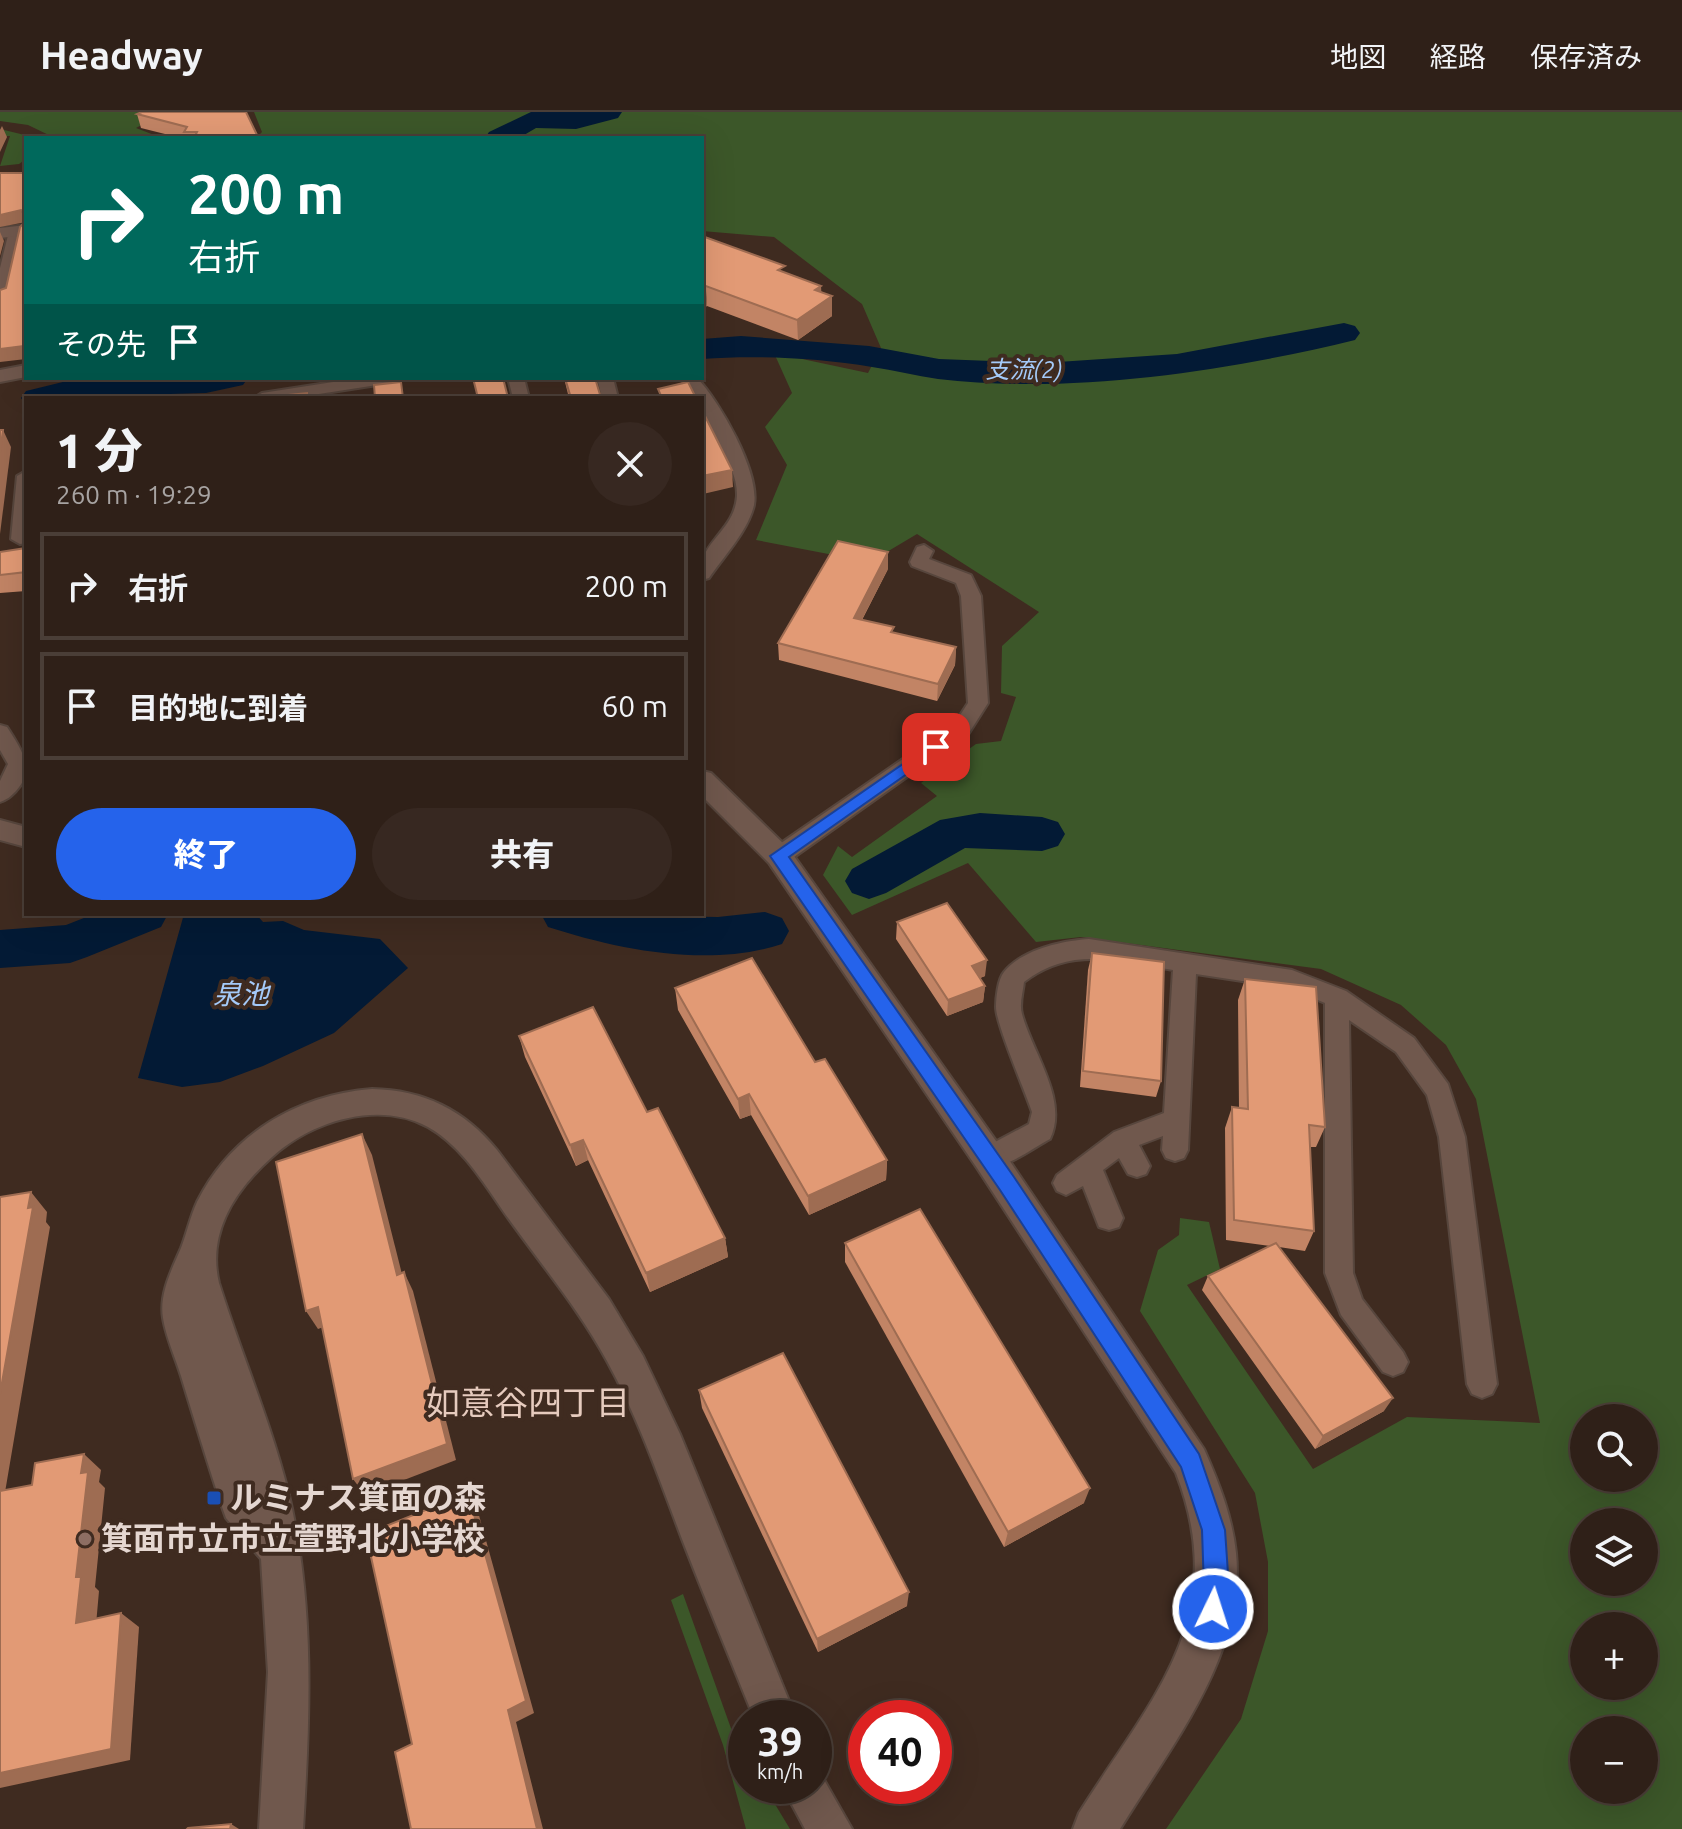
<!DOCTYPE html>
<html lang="ja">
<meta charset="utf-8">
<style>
:root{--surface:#2f2018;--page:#372821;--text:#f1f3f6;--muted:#a7a3a2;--line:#4a3e37;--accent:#2563eb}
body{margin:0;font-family:Ubuntu,"Noto Sans JP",sans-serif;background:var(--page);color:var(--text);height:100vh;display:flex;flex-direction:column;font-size:30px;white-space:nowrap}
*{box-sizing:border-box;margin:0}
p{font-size:26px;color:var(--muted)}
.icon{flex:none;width:44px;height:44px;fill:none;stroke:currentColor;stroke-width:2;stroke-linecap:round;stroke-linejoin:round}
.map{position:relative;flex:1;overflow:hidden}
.side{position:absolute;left:24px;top:284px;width:680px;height:520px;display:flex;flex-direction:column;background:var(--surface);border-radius:0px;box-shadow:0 8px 32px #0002,0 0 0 2px var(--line)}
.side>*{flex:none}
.banner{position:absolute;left:24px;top:24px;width:680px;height:244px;border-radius:0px;box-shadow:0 8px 32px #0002,0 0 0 2px var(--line);background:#00695c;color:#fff;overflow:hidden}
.buttons{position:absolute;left:1570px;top:1292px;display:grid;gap:16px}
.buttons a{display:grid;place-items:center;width:88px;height:88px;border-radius:50%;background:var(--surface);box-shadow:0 8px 32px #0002,0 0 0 2px var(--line);font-size:40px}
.speed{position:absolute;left:728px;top:1588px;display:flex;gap:16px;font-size:40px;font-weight:700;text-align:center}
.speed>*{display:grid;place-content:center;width:104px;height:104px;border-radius:50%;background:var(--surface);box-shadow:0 8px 32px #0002,0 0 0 2px var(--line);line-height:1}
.speed small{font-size:20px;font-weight:400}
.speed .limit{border:12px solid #d22;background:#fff;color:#111}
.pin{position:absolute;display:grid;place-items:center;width:68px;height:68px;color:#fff;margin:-34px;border-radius:16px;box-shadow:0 4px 12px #0006}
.me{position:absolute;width:88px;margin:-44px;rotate:4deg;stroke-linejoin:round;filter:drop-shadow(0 0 6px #0008)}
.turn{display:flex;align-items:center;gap:28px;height:168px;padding:0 32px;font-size:36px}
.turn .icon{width:104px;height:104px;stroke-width:2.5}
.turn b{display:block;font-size:56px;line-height:68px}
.then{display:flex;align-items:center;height:76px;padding:0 32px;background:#0003;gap:16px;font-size:30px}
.round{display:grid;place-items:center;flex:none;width:84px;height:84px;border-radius:42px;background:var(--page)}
.summary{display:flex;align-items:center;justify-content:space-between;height:136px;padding:0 32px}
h1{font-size:48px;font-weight:800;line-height:60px}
.action{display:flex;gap:16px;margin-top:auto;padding:16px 32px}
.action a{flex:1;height:92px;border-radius:48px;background:var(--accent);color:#fff;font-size:32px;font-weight:800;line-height:92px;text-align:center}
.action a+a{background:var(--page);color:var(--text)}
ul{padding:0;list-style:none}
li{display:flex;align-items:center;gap:24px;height:108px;margin:0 16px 12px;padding:0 16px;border:4px solid var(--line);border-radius:0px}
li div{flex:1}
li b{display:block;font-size:30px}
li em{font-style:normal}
header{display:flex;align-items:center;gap:48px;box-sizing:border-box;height:112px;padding:0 40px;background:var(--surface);border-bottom:2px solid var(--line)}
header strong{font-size:38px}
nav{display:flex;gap:44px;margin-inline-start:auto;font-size:28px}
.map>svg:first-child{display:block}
</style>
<header>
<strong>Headway</strong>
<nav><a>地図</a><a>経路</a><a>保存済み</a></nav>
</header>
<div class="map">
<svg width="1682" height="1717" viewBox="0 0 1682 1717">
<rect width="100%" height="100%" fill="#3f2b20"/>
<g fill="#3c5729" fill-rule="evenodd">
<polygon points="0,0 165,0 136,16 162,26 55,26 28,13 0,9"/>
<path d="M254 0H1682V1717H1166L1241 1607 1268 1519V1450L1255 1381 1140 1199 1158 1138 1179 1123 1180 1106 1209 1110 1220 1157 1187 1173 1313 1357 1407 1305 1540 1311 1476 987 1446 933 1401 893 1321 857 1081 825 1036 830 968 751 852 803 823 763 838 734 852 745 937 684 921 671 976 632 1001 629 1016 585 1001 581 1002 534 1039 500 917 422 870 450 756 428 787 353 765 315 792 281 774 241 868 261 881 236 862 192 774 125 702 119V26H256L262 20ZM1584 1306H1644V1366H1584ZM1584 1410H1644V1470H1584ZM1584 1514H1644V1574H1584ZM1584 1618H1644V1678H1584Z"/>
<polygon points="0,17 37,26 26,26 26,47 19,52 0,54 10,24 0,24"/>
<polygon points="683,1482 738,1636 746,1648 746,1674 764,1674 790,1717 746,1717 723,1633 671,1488"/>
</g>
<polygon fill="#031a35" points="184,802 256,802 263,810 283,809 304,818 380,827 408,856 334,921 263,954 220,970 182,975 138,966"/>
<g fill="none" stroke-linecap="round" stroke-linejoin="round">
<g fill="#031a35" fill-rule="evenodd">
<polygon points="531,0 622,0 618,6 576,17 536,16 519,26 485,26 489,20"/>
<path d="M1344 211 1355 214 1360 221 1355 228C1228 259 1069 283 938 267 916 264 894 258 872 255 817 246 757 243 702 247V227L741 224 869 234 939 247 1043 251 1177 242Z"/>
<polygon points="106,266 248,266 243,273 206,281 26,286 26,293 21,286 26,279 71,268"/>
<polygon points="980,701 1042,705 1058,710 1065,722 1058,734 1042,739 965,736 886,781 869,787 852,781 845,769 852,757 940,708"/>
<path d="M765 800 782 806 789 819 782 832C708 856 620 838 548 815L541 802 718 805Z"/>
<polygon points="94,802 168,802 161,815 87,845 70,851 0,856 0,818 66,813"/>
</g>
<g stroke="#57463d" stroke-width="4">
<g id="minor">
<polygon points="16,115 23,119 8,187 0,192 0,156 9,119"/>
<polygon points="359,266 398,266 390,271 293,286 254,286 262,281"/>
<polygon points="508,266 524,266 529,286 513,286"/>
<polygon points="597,266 613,266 618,286 602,286"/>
<path d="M680 266H697C720 290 760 360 754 393 748 419 724 444 709 466L702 468C702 462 701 454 702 449 709 426 735 414 737 384 738 348 702 320 702 286H696Z"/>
<polygon points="26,359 26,431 20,432 11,427 17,364"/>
<polygon points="924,433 933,439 929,447 971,463 981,484 988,591 969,621 787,750 771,750 768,744 771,738 955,611 968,591 961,484 956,471 912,454 910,450 917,435"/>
<path d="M0 613 7 615C21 637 36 657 16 679 10 685 8 687 0 690V669L8 652 0 638Z"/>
<path d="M1089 827 1292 858 1346 879 1414 926 1448 972 1465 1025 1497 1272 1492 1282 1482 1286 1472 1282 1467 1272 1439 1025 1427 983 1396 940 1349 908 1353 1161 1362 1187 1403 1240 1408 1250 1403 1260 1393 1264 1383 1260 1341 1203 1325 1161V891L1289 876 1196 862 1188 1038 1184 1046 1175 1049 1166 1046 1162 1038 1163 1024 1139 1033 1150 1054 1146 1062 1137 1065 1128 1062 1119 1046 1103 1058 1123 1106 1119 1115 1109 1118 1099 1115 1083 1074 1066 1083 1057 1079 1053 1071 1057 1063 1114 1020 1164 1001 1173 858C1118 850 1072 833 1024 870 1023 880 1019 892 1022 902 1032 940 1069 988 1050 1027 1031 1037 1001 1061 980 1054L976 1046 980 1038 1029 1012 1032 1000C1025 979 996 912 996 895 996 886 998 867 1004 860 1023 837 1062 829 1089 827Z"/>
</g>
</g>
<g stroke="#57463d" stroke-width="4">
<g id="tertiary">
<polygon points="26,113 26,123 0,126 0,116"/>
<polygon points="26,253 26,265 0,270 0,258"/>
<path d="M702 659 711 661 789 737 1001 1036 1204 1337C1219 1371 1232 1404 1236 1441 1246 1543 1170 1635 1120 1717H1073L1079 1701C1152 1585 1232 1506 1176 1361L977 1056 769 751 702 684Z"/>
<polygon points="0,708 26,715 26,735 0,728"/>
<path d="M372 977C424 978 464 998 497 1038L609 1187 643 1244 680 1322 796 1606H754C730 1546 705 1487 682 1427 659 1366 638 1305 607 1249 580 1199 544 1156 511 1110 487 1077 465 1036 428 1015 378 988 312 1009 272 1045 235 1078 207 1121 219 1171 241 1241 270 1308 288 1379 315 1490 310 1604 303 1717H259L268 1560 261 1447 226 1406 221 1392C207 1349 194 1307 181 1264 175 1245 166 1225 163 1206 159 1182 172 1157 181 1136 187 1121 190 1105 197 1090 231 1022 297 983 372 977Z"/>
<polygon points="814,1656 819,1659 852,1717 805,1717 782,1674 814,1674"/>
</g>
</g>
<use href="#minor" fill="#70584d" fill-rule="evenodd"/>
<use href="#tertiary" fill="#70584d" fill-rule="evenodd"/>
</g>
<g fill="#c28465">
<polygon points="246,0 259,26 181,26 141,16 137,2"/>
<polygon points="702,124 785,161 821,180 832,204 798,228 707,194"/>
<polygon points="564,266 595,266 601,286 569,286"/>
<polygon points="26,436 26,479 0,481 0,440"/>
<polygon points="888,457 862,508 894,521 956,535 955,553 937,589 779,548 778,531"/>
<polygon points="897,810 985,864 980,866 985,874 983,890 947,904 896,827"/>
<polygon points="1092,841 1161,969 1156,985 1080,975 1088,858"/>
<polygon points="1245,867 1325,1015 1316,1035 1310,1035 1314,1119 1305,1139 1279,1135 1384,1299 1315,1337 1202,1178 1208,1164 1270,1134 1226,1128 1225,1016 1232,995 1239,996 1238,888"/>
<polygon points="675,876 815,950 887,1048 886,1068 809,1103 751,1003 740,1007 678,898"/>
<polygon points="519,924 725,1126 728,1145 650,1180 588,1048 576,1054 525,945"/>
<polygon points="845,1131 1084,1391 1004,1435 845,1150"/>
<polygon points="699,1278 907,1494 818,1540 702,1296"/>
</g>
<g fill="#9e6c52">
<polygon points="2,14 7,25 0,40 0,18"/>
<polygon points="21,98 26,110 0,115 0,103"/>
<polygon points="0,120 4,129 0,144"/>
<polygon points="706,174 707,194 702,198 702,176"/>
<polygon points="821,174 822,191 832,184 832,204 798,228 797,208 815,178"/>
<polygon points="26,225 26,247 0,250 0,237"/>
<polygon points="3,318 11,335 0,422 0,340"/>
<polygon points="732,358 733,375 703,382 702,364"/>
<polygon points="888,440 888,457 854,523 854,506"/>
<polygon points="956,535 955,553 937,589 938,572"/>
<polygon points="987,848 985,864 970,870 972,854"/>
<polygon points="985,874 983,890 947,904 948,888"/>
<polygon points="749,982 751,1003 740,1007 738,987"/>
<polygon points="362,1022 372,1043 407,1182 397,1163"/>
<polygon points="583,1028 588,1048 576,1054 570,1033"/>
<polygon points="887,1048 886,1068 809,1103 808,1084"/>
<polygon points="31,1080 47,1100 46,1110 50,1115 2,1398 0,1397 0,1282"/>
<polygon points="725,1126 728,1145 650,1180 646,1161"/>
<polygon points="404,1160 413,1179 456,1348 365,1383 353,1367"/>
<polygon points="318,1195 329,1213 318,1217 306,1199"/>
<polygon points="1393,1286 1384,1299 1315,1337 1323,1324"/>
<polygon points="84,1342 101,1358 99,1370 105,1376 95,1475 99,1479 95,1524 76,1511 76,1465 81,1361"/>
<polygon points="1090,1376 1084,1391 1004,1435 1008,1420"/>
<polygon points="468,1381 477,1396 534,1601 516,1610 543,1717 537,1717 508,1598"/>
<polygon points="909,1480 907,1494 818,1540 817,1527"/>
<polygon points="121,1501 139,1515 130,1648 0,1676 0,1661"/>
<polygon points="231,1712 239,1717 230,1717"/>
</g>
<g fill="#e29a75" stroke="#9e6c52" stroke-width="2">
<polygon points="142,0 246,0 258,25 227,26 223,24 195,24 197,20 184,20 187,15 137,2"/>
<polygon points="0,61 26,61 26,225 24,234 0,237 0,178 6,176 20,115 24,111 24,101 21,98 0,103"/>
<polygon points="702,124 785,154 778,158 821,174 815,178 832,184 797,208 706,174 702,176"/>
<polygon points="473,266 503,266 508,286 478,286"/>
<polygon points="565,266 595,266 601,286 571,286"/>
<polygon points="401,270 403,286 375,286 374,273"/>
<polygon points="688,270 696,286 662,286 658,277"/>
<polygon points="307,281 307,286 279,286 279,284"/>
<polygon points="702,298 732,358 702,364"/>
<polygon points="0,318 3,318 0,340"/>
<polygon points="838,429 888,440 854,506 894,515 891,520 956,535 938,572 778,531"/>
<polygon points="26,436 26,460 0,463 0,440"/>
<polygon points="947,791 987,848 972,854 985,874 948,888 897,810"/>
<polygon points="1092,841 1164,850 1161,969 1083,959"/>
<polygon points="752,846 815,950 825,947 887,1048 808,1084 749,982 738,987 675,876"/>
<polygon points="1245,867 1316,875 1325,1015 1309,1013 1314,1119 1234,1108 1232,995 1248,997"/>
<polygon points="593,895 647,1000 658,996 725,1126 646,1161 583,1028 570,1033 519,924"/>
<polygon points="362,1022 397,1163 404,1160 447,1332 353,1367 318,1195 306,1199 276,1050"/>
<polygon points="31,1080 28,1096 33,1095 0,1282 0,1085"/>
<polygon points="920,1097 1090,1376 1008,1420 845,1131"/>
<polygon points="1276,1131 1393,1286 1323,1324 1208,1164"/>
<polygon points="783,1241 909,1480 817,1527 699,1278"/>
<polygon points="84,1342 81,1361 88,1360 76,1465 81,1465 76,1511 121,1501 111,1637 0,1661 0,1379 32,1373 35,1351"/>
<polygon points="468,1381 526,1589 508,1598 537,1717 411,1717 395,1640 412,1632 366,1422"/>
<polygon points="231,1712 230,1717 187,1717 188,1716"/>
</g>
<polygon fill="#2563eb" stroke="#184099" stroke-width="2" points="936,629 944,635 941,638 789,745 1014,1065 1199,1342 1225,1418 1229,1476 1222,1506 1213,1509 1205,1506 1201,1497 1204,1476 1202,1418 1181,1355 1000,1078 770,744"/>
<rect fill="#1a4fb4" stroke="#3f2b20" stroke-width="3" x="206" y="1378" width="16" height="16" rx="4"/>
<circle fill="#8d6e63" stroke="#3f2b20" stroke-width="3" cx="85" cy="1427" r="8"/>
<g text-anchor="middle" stroke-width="8" stroke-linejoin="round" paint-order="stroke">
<g font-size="24" font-style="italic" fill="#a4caf9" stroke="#3f2b20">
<text x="1024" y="266">支流(2)</text>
</g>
<g font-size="28" font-style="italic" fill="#a4caf9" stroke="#3f2b20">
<text x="241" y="892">泉池</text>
</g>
<g font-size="32" font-weight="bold" fill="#e5d7d1" stroke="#3f2b20" text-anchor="start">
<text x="230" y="1397">ルミナス箕面の森</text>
<text x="101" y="1438">箕面市立市立萱野北小学校</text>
</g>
<g font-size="34" fill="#e6cbbe" stroke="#3f2b20">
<text x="528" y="1303">如意谷四丁目</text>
</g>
</g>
</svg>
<div class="buttons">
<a><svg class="icon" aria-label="search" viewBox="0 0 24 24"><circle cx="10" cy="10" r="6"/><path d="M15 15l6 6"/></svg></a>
<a><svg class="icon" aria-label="layers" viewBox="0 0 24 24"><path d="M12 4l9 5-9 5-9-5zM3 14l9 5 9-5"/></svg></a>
<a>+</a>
<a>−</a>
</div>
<div class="speed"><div>39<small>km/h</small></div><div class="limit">40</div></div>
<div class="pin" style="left:936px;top:635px;background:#d93025"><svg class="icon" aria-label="arrive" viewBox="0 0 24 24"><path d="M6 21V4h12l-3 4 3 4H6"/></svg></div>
<svg class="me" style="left:1213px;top:1497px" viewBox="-20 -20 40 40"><circle r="17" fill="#2563eb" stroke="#fff" stroke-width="3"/><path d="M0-11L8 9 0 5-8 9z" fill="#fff"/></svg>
<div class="banner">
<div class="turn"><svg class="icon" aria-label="right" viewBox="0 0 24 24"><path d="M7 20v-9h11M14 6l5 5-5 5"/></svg><div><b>200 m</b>右折</div></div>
<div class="then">その先<svg class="icon" aria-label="arrive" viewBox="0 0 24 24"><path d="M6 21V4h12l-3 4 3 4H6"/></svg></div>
</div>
<section class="side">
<div class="summary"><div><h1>1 分</h1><p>260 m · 19:29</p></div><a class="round"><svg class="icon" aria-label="close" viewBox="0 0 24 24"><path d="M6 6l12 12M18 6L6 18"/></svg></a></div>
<ul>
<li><svg class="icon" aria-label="right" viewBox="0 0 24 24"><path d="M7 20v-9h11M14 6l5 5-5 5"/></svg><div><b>右折</b></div><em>200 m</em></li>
<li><svg class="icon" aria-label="arrive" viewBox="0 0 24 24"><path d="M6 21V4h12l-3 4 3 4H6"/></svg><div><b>目的地に到着</b></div><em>60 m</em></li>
</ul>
<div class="action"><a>終了</a><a>共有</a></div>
</section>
</div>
